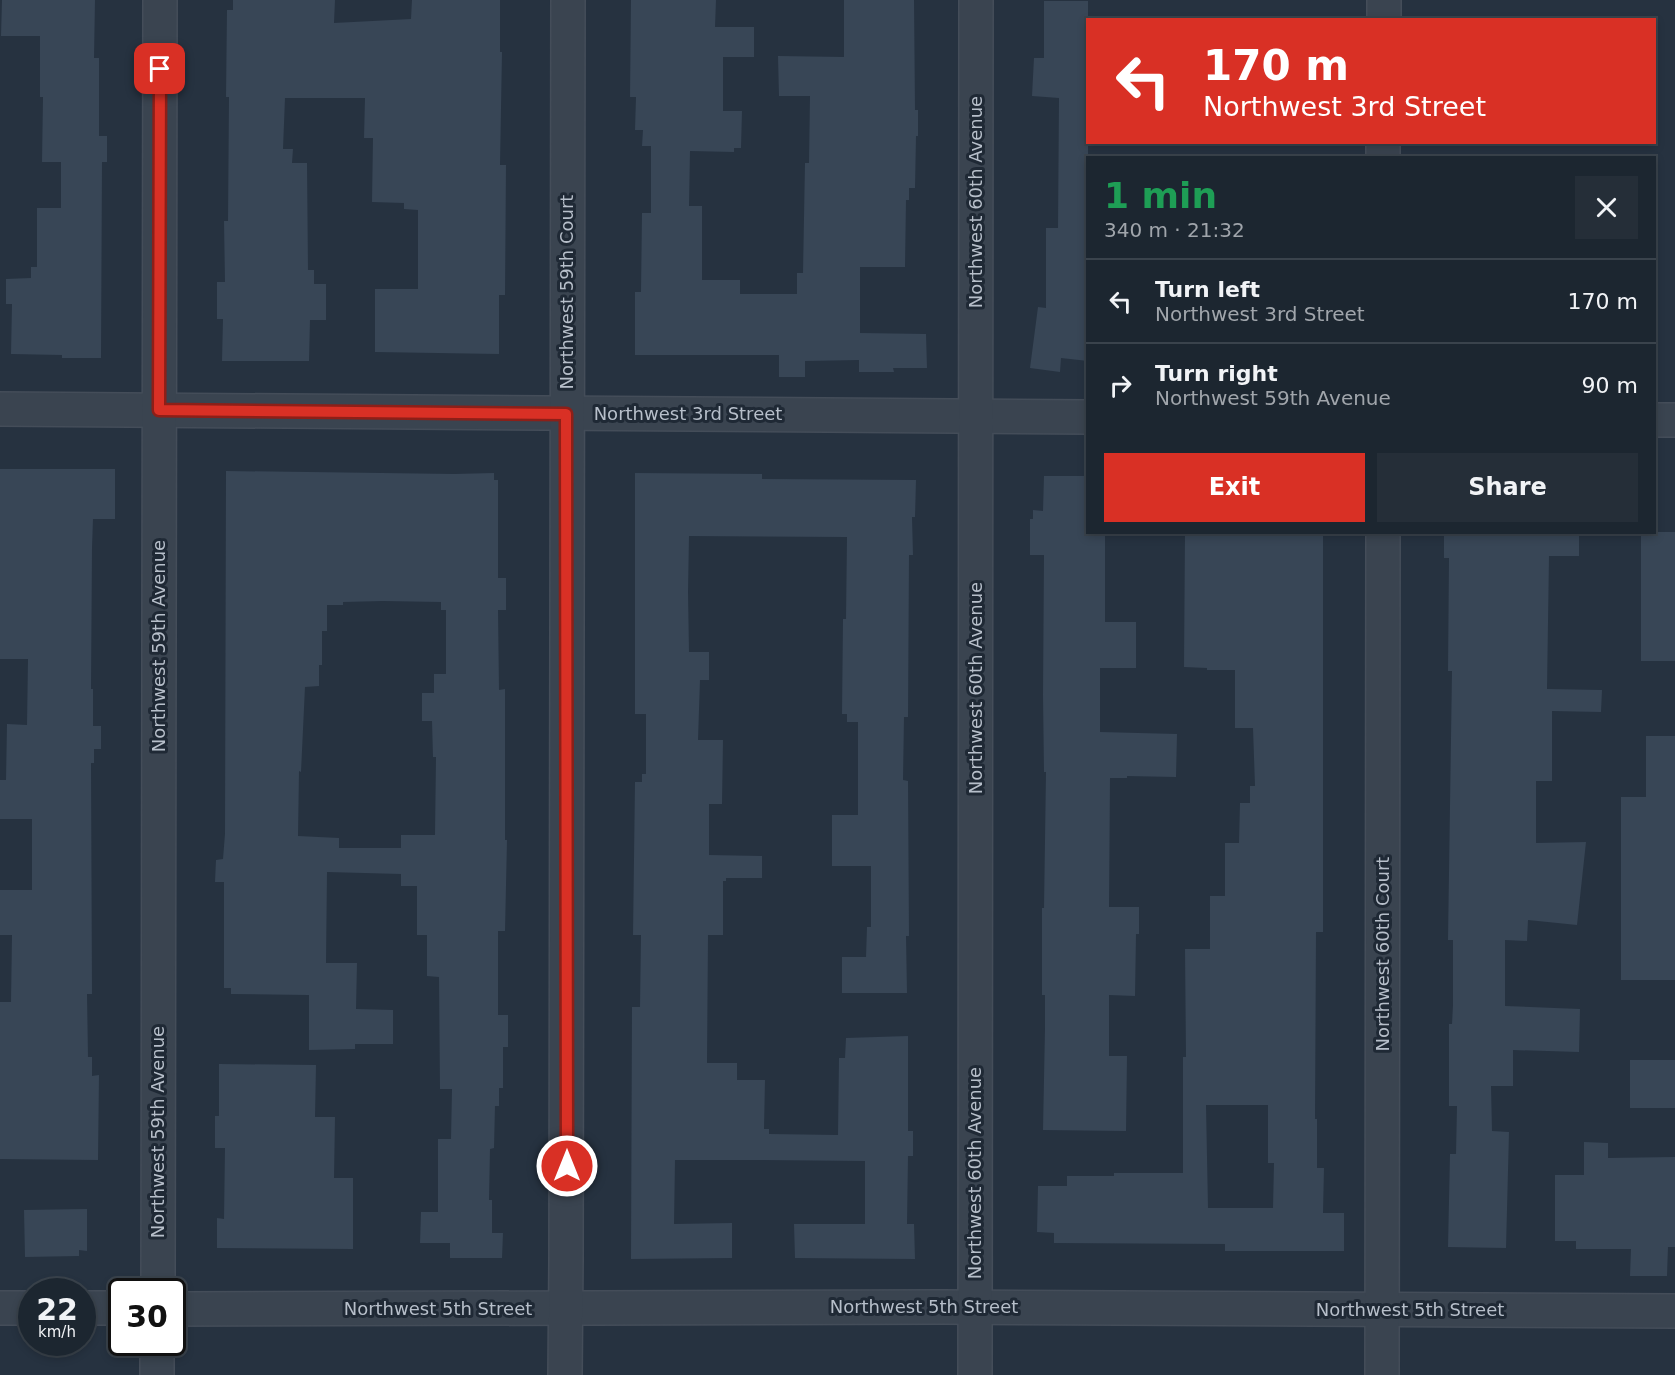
<!DOCTYPE html>
<meta charset="utf-8">
<style>
:root{--surface:#1c2630;--page:#252e38;--text:#f1f3f6;--muted:#a0a5ab;--line:#3a434c;--accent:#d93025}
body{margin:0;font-family:"DejaVu Sans",sans-serif;background:var(--page);color:var(--text);height:100vh;display:flex;flex-direction:column;font-size:22px;white-space:nowrap}
*{box-sizing:border-box;margin:0}
p{font-size:20px;color:var(--muted)}
.icon{flex:none;width:33px;height:33px;fill:none;stroke:currentColor;stroke-width:2;stroke-linecap:round;stroke-linejoin:round}
.map{position:relative;flex:1;overflow:hidden}
.side{position:absolute;left:1086px;top:156px;width:570px;height:378px;display:flex;flex-direction:column;background:var(--surface);border-radius:0px;box-shadow:0 3px 9px #0003,0 0 0 2px var(--line)}
.side>*{flex:none}
.guide{position:absolute;left:1086px;top:18px;width:570px;height:126px;border-radius:0px;box-shadow:0 3px 9px #0003,0 0 0 2px var(--line);background:#d93025;color:#fff;overflow:hidden}
.speed{position:absolute;left:18px;top:1278px;display:flex;gap:12px;font-size:30px;font-weight:700;text-align:center}
.speed>*{display:grid;place-content:center;width:78px;height:78px;border-radius:50%;background:var(--surface);box-shadow:0 3px 9px #0003,0 0 0 2px var(--line);line-height:1}
.speed small{font-size:15px;font-weight:400}
.speed .limit{border:3px solid #111;border-radius:9px;background:#fff;color:#111}
.pin{position:absolute;display:grid;place-items:center;width:51px;height:51px;color:#fff;margin:-26px;border-radius:12px;box-shadow:0 3px 9px #0006}
.me{position:absolute;width:66px;margin:-33px;rotate:0deg;stroke-linejoin:round;filter:drop-shadow(0 0 4px #0008)}
.turn{display:flex;align-items:center;gap:21px;height:126px;padding:0 18px;font-size:27px}
.turn .icon{width:78px;height:78px;stroke-width:2.5}
.turn b{display:block;font-size:42px;line-height:51px}
.round{display:grid;place-items:center;flex:none;width:63px;height:63px;border-radius:0px;background:var(--page)}
.summary{display:flex;align-items:center;justify-content:space-between;height:102px;padding:0 18px}
h1{font-size:36px;font-weight:600;line-height:45px;color:#1e9e55}
.cta{display:flex;gap:12px;margin-top:auto;padding:12px 18px}
.cta a{flex:1;height:69px;border-radius:0px;background:var(--accent);color:#fff;font-size:24px;font-weight:600;line-height:69px;text-align:center}
.cta a+a{background:var(--page);color:var(--text)}
ul{padding:0;list-style:none}
li{display:flex;align-items:center;gap:18px;height:84px;padding:0 18px;border-top:2px solid var(--line)}
li div{flex:1}
li b{display:block;font-size:22px}
li em{font-style:normal}
.map>svg:first-child{display:block}
</style>
<div class="map">
<svg width="1675" height="1375" viewBox="0 0 1675 1375">
<rect width="100%" height="100%" fill="#263240"/>
<g fill="#384656" fill-rule="evenodd">
<polygon points="2,0 95,0 94,58 99,58 99,136 107,136 107,162 102,162 101,358 62,358 62,355 11,354 12,304 6,304 6,279 31,278 31,267 37,267 37,208 61,208 61,162 42,162 43,97 40,97 40,36 1,36"/>
<polygon points="233,0 335,0 334,23 411,19 412,0 500,0 500,52 502,52 500,165 506,165 505,295 499,295 499,354 375,352 375,289 418,289 418,210 404,209 404,203 372,202 373,138 364,138 365,98 285,98 283,149 293,149 292,163 307,163 308,270 314,270 314,284 326,284 326,320 310,320 309,361 222,361 223,319 217,319 217,282 225,282 224,221 228,221 229,97 226,97 227,10 233,10"/>
<polygon points="631,0 716,0 715,27 754,27 754,57 723,57 723,111 742,111 741,148 734,148 734,152 690,151 689,206 702,206 702,280 740,280 740,294 797,294 797,273 803,273 805,163 809,163 810,96 779,96 778,56 844,57 844,0 914,0 915,110 918,110 918,136 916,136 915,188 909,188 909,200 906,200 905,267 860,267 860,333 926,334 927,368 893,368 894,372 859,372 859,360 805,361 805,377 779,377 779,355 635,355 635,292 641,292 642,213 651,213 651,146 642,146 643,130 635,130 636,97 630,97"/>
<polygon points="1044,1 1088,1 1088,361 1061,358 1060,372 1030,368 1038,307 1046,308 1046,228 1058,228 1059,98 1032,96 1034,58 1044,58"/>
<polygon points="0,469 115,469 115,519 93,519 92,548 91,689 93,689 93,726 101,726 101,749 94,749 94,763 91,763 92,994 87,994 88,1057 92,1057 92,1076 99,1075 98,1160 0,1159 0,1002 11,1002 12,935 0,935 0,890 32,890 32,819 0,819 0,780 6,780 7,724 27,725 28,659 0,659"/>
<path d="M226 471 454 474 494 473V480H498V578H506V610H498L499 690 505 689V840H507L505 931H498V1015H508V1047H503V1088H499V1106H495L494 1148 490 1149 489 1200H492V1233H503L502 1258H450V1243H420L421 1212H438V1139H451L452 1089H440L439 977 427 976V935H417V886H401V874L327 872 326 963H357L356 1009 393 1010V1044H355V1049L309 1050V995L231 994V988H224V882H215L216 860 223 859 225 834ZM383 601 441 602V610H446V674H434V693H422V721H432L433 757H436L435 835H401V848H339V838L298 836 299 771 301 772 305 687 319 686V665H322V631H327V605H343V602Z"/>
<polygon points="635,473 762,474 762,479 916,480 915,517 912,517 913,555 909,555 908,717 904,717 903,780 908,781 909,936 906,936 907,993 842,993 842,957 866,957 867,927 871,927 871,866 832,866 832,815 858,815 858,722 847,722 847,714 842,714 843,619 846,619 847,537 689,536 688,592 689,652 709,652 709,680 700,680 698,740 723,740 722,804 709,804 709,855 762,856 762,878 726,878 726,881 723,881 723,935 708,935 707,1063 737,1063 737,1080 765,1080 764,1129 769,1129 769,1134 838,1135 839,1058 845,1058 846,1038 908,1036 908,1131 913,1131 913,1156 908,1156 907,1224 914,1224 915,1259 795,1258 794,1224 865,1224 865,1161 752,1160 675,1160 674,1224 732,1223 732,1258 631,1259 632,1007 640,1007 641,935 633,935 635,782 642,782 642,774 646,774 646,714 635,714"/>
<polygon points="1044,476 1085,476 1085,484 1088,484 1088,532 1105,532 1105,622 1136,622 1136,668 1100,668 1100,732 1177,734 1176,777 1127,776 1127,778 1110,778 1109,907 1139,907 1139,934 1136,934 1135,996 1109,995 1109,1056 1127,1056 1126,1131 1043,1130 1045,1028 1045,995 1042,995 1042,908 1044,908 1046,772 1044,772 1043,695 1044,555 1030,555 1030,519 1033,519 1033,510 1043,511"/>
<path d="M1185 532H1323V932H1316L1315 1119H1317V1168H1324L1323 1213H1344V1251H1225V1244L1054 1243V1233L1037 1232 1038 1186H1067V1176H1114V1173H1183V1057H1186L1185 949H1210V896H1225V843H1239L1240 803H1250V786H1255L1253 728H1235V670H1207V668L1184 667ZM1206 1105H1268V1163H1274L1273 1208H1208Z"/>
<polygon points="1444,532 1579,532 1579,556 1549,556 1547,689 1602,690 1601,712 1552,711 1552,781 1536,781 1536,843 1586,842 1577,925 1528,920 1527,941 1505,940 1505,1006 1580,1009 1579,1052 1513,1050 1513,1086 1491,1086 1492,1131 1509,1132 1506,1248 1448,1247 1450,1154 1456,1154 1457,1106 1449,1106 1449,1024 1452,1024 1453,1005 1453,940 1448,940 1452,671 1448,671 1449,558 1444,558"/>
<rect x="1641" y="532" width="34" height="129"/>
<polygon points="1646,736 1675,736 1675,980 1621,980 1621,797 1646,797"/>
<rect x="1630" y="1060" width="45" height="48"/>
<polygon points="219,1064 316,1065 315,1117 335,1117 334,1178 353,1178 353,1249 217,1248 217,1218 224,1219 225,1148 215,1148 215,1116 219,1116"/>
<polygon points="1584,1142 1608,1143 1608,1158 1675,1157 1675,1247 1668,1247 1667,1276 1630,1276 1631,1249 1576,1249 1576,1241 1555,1241 1555,1175 1584,1175"/>
<polygon points="87,1209 87,1251 79,1250 79,1256 25,1257 24,1210"/>
</g>
<g fill="none" stroke-linecap="round" stroke-linejoin="round">
<g stroke="#444d59" stroke-width="36">
<g id="minor">
<polyline points="1384,20 1384,0"/>
<polyline points="1383,158 1383,142"/>
<polyline points="0,409 1088,417"/>
<polyline points="1654,420 1675,420"/>
<polyline points="158,1292 160,0"/>
<polyline points="0,1308 32,1308"/>
<polyline points="82,1308 122,1308"/>
<polyline points="172,1309 943,1307 1675,1311"/>
<polyline points="157,1375 157,1342"/>
<polyline points="565,1375 566,1261 568,0"/>
<polyline points="975,1375 976,0"/>
<polyline points="1382,1375 1383,532"/>
</g>
</g>
<use href="#minor" stroke="#3a4450" stroke-width="33"/>
</g>
<g fill="none" stroke-linecap="round" stroke-linejoin="round">
<g stroke="#8d1f18" stroke-width="15">
<polyline id="route" points="160,69 159,410 566,414 567,1166"/>
</g>
<use href="#route" stroke="#d93025" stroke-width="10"/>
</g>
<g text-anchor="middle" stroke-width="6" stroke-linejoin="round" paint-order="stroke">
<g font-size="18" fill="#b7bfca" stroke="#1f2935">
<text transform="translate(976 202) rotate(-90)" y="6">Northwest 60th Avenue</text>
<text transform="translate(567 292) rotate(-90)" y="6">Northwest 59th Court</text>
<text x="688" y="420">Northwest 3rd Street</text>
<text transform="translate(159 646) rotate(-90)" y="6">Northwest 59th Avenue</text>
<text transform="translate(976 688) rotate(-90)" y="6">Northwest 60th Avenue</text>
<text transform="translate(1383 954) rotate(-90)" y="6">Northwest 60th Court</text>
<text transform="translate(158 1132) rotate(-90)" y="6">Northwest 59th Avenue</text>
<text transform="translate(975 1173) rotate(-90)" y="6">Northwest 60th Avenue</text>
<text x="924" y="1313">Northwest 5th Street</text>
<text x="438" y="1315">Northwest 5th Street</text>
<text x="1410" y="1316">Northwest 5th Street</text>
</g>
</g>
</svg>
<div class="speed"><div>22<small>km/h</small></div><div class="limit">30</div></div>
<div class="pin" style="left:160px;top:69px;background:#d93025"><svg class="icon" aria-label="arrive" viewBox="0 0 24 24"><path d="M6 21V4h12l-3 4 3 4H6"/></svg></div>
<svg class="me" style="left:567px;top:1166px" viewBox="-20 -20 40 40"><circle r="17" fill="#d93025" stroke="#fff" stroke-width="3"/><path d="M0-11L8 9 0 5-8 9z" fill="#fff"/></svg>
<div class="guide">
<div class="turn"><svg class="icon" aria-label="left" viewBox="0 0 24 24"><path d="M17 20v-9H6M10 6l-5 5 5 5"/></svg><div><b>170 m</b>Northwest 3rd Street</div></div>
</div>
<section class="side">
<div class="summary"><div><h1>1 min</h1><p>340 m · 21:32</p></div><a class="round"><svg class="icon" aria-label="close" viewBox="0 0 24 24"><path d="M6 6l12 12M18 6L6 18"/></svg></a></div>
<ul>
<li><svg class="icon" aria-label="left" viewBox="0 0 24 24"><path d="M17 20v-9H6M10 6l-5 5 5 5"/></svg><div><b>Turn left</b><p>Northwest 3rd Street</p></div><em>170 m</em></li>
<li><svg class="icon" aria-label="right" viewBox="0 0 24 24"><path d="M7 20v-9h11M14 6l5 5-5 5"/></svg><div><b>Turn right</b><p>Northwest 59th Avenue</p></div><em>90 m</em></li>
</ul>
<div class="cta"><a>Exit</a><a>Share</a></div>
</section>
</div>
